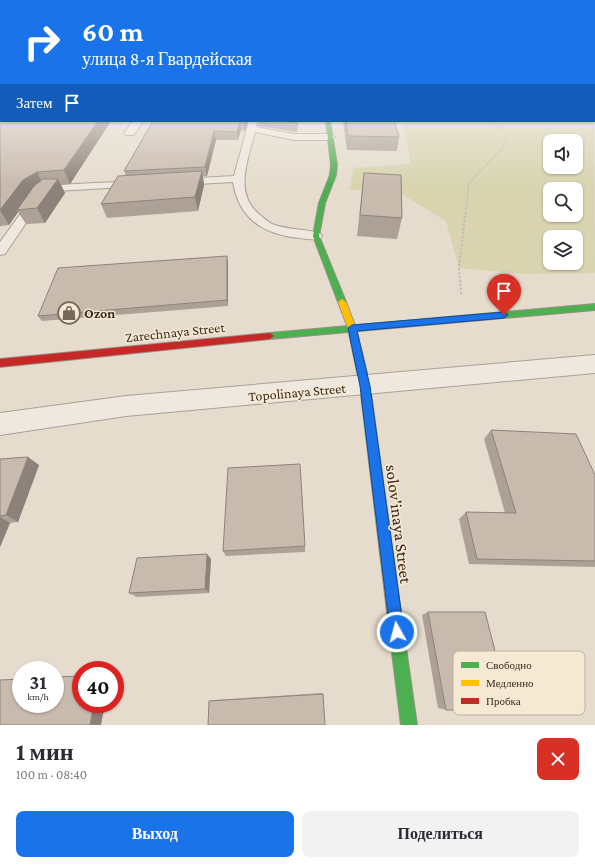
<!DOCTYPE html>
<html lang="ru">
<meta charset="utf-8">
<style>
:root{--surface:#fff;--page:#f2f2f3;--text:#2b2b33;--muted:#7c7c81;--accent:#1a73e8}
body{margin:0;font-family:"Crimson Pro",serif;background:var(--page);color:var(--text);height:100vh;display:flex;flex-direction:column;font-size:15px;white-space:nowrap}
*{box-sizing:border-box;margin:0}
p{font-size:13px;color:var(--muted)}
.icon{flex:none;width:22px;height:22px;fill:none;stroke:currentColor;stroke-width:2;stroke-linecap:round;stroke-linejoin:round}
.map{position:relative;height:725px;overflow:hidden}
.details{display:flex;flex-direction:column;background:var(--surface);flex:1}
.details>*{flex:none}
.top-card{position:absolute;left:0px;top:0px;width:595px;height:122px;box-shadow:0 1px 3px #0004;background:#1a73e8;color:#fff;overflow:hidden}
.fabs{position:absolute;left:543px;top:134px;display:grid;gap:8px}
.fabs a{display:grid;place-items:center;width:40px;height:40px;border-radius:8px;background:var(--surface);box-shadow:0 1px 3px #0004;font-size:20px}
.speed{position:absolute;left:12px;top:661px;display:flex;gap:8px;font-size:20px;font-weight:700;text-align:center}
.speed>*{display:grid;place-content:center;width:52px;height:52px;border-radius:50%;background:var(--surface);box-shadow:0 1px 3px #0004;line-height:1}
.speed small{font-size:10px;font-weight:400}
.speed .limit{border:6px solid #d22;background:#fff;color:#111}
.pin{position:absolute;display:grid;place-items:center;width:34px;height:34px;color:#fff;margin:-41px -17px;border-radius:50% 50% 50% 0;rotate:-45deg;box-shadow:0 0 4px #0007}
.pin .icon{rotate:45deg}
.me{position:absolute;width:44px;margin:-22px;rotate:353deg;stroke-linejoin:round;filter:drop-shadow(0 0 3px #0008)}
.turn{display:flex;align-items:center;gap:14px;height:84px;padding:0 16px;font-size:18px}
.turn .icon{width:52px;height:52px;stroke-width:2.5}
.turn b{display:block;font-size:28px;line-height:34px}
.then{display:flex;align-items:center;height:38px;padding:0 16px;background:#0003;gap:8px;font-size:15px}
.round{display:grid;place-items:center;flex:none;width:42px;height:42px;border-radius:8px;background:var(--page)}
.headline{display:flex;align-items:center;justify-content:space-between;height:68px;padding:0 16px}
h1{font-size:24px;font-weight:700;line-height:30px}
.cta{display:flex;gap:8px;margin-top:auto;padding:8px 16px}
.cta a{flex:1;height:46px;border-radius:8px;background:var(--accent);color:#fff;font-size:16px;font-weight:700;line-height:46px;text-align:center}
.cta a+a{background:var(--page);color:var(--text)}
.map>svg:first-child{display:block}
</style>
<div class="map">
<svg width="595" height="725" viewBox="0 0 595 725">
<rect width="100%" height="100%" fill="#e5dccd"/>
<path fill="#d7d4af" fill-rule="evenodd" d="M594 85 595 273 526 274 459 268 446 221 395 190H350L353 168 411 164 403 124 340 121H594ZM550 141H576V167H550ZM550 189H576V215H550ZM550 237H576V263H550Z"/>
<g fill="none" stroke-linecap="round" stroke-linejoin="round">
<g stroke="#aaa196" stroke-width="2">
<g id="lane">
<path d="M249 121H257L256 127 294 134H330L335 137 330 140H294L255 132C248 161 233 193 260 215 264 218 268 222 272 224 288 230 305 229 320 233L322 236 320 239C313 240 306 239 299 238 263 234 239 219 233 182L180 185 175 182 180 179 234 176Z"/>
<polygon points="136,181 141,184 140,186 57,191 45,195 5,254 0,255 0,242 37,191 56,185"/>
</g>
</g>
<g stroke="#aaa196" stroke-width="2">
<g id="street">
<polygon points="133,121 143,121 134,135 126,135 124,133"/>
<polygon points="595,355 595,373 126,416 0,435 0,413 126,396"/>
</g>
</g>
<g stroke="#9a9186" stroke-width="2">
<g id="fast">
<polygon points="326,121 330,121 337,165 336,175 325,203 319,236 346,302 342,305 338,302 313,236 319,203 330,175 331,165"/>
<polygon points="595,304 595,310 270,339 266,336 270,333"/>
<polygon points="395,613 400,615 402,620 417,725 401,725 388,620 390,615"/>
</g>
</g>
<g stroke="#9a9186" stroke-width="2">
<polygon id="slow" points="342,299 346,302 356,328 370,386 402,620 400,625 395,627 390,625 388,620 360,386 348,328 338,302"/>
</g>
<g stroke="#9a9186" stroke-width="2">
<polygon id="jam" points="270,333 274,336 270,339 0,367 0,359"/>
</g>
<polyline stroke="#c6beb6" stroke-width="1" stroke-dasharray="1.5 1" stroke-linecap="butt" points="491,121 508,134 506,140"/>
<polyline stroke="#c6beb6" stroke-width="1.5" stroke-dasharray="2 1" stroke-linecap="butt" points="466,209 469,183 503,148 506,139"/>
<polyline stroke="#c6beb6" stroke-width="2" stroke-dasharray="2.5 1.5" stroke-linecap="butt" points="461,294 459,268 466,208"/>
<use href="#lane" fill="#eee8df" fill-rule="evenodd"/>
<use href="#street" fill="#eee8df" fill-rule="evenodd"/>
<use href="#fast" fill="#4caf50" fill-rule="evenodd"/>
<use href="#slow" fill="#ffc107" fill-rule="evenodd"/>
<use href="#jam" fill="#c62828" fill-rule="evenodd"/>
</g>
<g fill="#ada096">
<polygon points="0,85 1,85 1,121 111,121 70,184 61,185 65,193 45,223 26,224 18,212 9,225 1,226 0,227"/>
<polygon points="153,121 248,121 245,131 241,130 238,140 216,140 207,176 203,176 204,185 198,211 107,218 101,204 126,175 124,171"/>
<polygon points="257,121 298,121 297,132 258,126"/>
<polygon points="343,121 394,121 399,137 397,151 347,150"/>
<polygon points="364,173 402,218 397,239 357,236"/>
<polygon points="228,262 228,306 42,321 38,316"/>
<polygon points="491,430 595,475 595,567 469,564 459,519 466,512 505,513 484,439"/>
<polygon points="0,459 39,465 18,522 10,523 0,547"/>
<polygon points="305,546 305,552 226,556 223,551"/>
<polygon points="211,559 209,593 137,597 129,593"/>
<polygon points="428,612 446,710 438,708 422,615"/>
<polygon points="322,693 323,694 209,701 214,700"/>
</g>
<g fill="#8d827a">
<polygon points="98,121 111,121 70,184 64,170"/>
<polygon points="244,121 248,121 245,131 244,122"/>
<polygon points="297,121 298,121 297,132"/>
<polygon points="240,122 241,130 238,140 237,132"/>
<polygon points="214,131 216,140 207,176 205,167"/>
<polygon points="202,171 204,185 198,211 195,197"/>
<polygon points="37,172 44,186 17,210 18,212 9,225 0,210 23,180"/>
<polygon points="58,179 65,193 45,223 37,208"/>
<polygon points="227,256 228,262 228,306 227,300"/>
<polygon points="28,457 39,465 18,522 6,515"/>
<polygon points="0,517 10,523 0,547"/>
<polygon points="207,554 211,559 209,593 205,589"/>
<polygon points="94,704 105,704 101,725 90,725"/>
</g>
<g fill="#c9baae" stroke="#8d827a">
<rect x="0" y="85" width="1" height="19"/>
<polygon points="0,114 1,114 1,121 98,121 64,170 37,172 23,180 0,210"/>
<polygon points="153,121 244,121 244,122 240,122 237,132 214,131 205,167 124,171"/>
<polygon points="284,121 297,121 297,123"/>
<polygon points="346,121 394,121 399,137 348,136"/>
<polygon points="202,171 195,197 101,204 118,176"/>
<polygon points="364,173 401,175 402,218 360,215"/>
<polygon points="43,179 58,179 37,208 17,210 34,186"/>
<polygon points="227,256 227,300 38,316 58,268"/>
<polygon points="491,430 576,434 595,475 595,561 477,559 466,512 516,513"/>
<polygon points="28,457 6,515 0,516 0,459"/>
<polygon points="300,464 305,546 223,551 228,468"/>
<polygon points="207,554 205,589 129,593 137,558"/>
<polygon points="428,612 485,612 510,709 446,710"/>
<polygon points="81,676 81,704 94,704 90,725 0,725 0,680 21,679 21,704 55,704 55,677"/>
<polygon points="323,694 325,725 208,725 209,701"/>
</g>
<linearGradient id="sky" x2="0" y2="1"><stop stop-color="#95bdd7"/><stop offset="0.46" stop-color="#f3efe8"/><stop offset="1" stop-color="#f3efe8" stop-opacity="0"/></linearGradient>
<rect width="595" height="186" fill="url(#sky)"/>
<polygon fill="#1a73e8" stroke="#114b97" points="504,312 508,315 504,318 357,331 370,386 404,632 402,638 397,640 392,638 390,632 360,386 348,328 352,325"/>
<defs>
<g id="shop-ring" transform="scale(1.15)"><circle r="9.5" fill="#f6e9d3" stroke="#76685b" stroke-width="1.5"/><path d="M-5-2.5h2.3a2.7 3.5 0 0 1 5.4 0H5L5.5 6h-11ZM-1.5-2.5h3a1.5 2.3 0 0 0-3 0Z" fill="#76685b"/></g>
</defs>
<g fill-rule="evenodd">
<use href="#shop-ring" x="69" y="313"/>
</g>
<g text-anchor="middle" stroke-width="3" stroke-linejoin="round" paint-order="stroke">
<g font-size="14" font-weight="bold" fill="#3a291e" stroke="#f6e9d3" text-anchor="start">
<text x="84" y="318">Ozon</text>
</g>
<g font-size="14" fill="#3a291e" stroke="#f6e9d3">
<text transform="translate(175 332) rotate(-6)" y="5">Zarechnaya Street</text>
<text transform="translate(297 392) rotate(-5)" y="5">Topolinaya Street</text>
</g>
<g font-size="17" fill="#3a291e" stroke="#f6e9d3">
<text transform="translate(399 524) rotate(83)" y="6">solov'inaya Street</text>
</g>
</g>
<rect x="453" y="651" width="132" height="64" rx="6" fill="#f6e9d3" stroke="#beaf9d" stroke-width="1"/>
<rect x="461" y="662" width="18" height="6" fill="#4caf50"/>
<rect x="461" y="680" width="18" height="6" fill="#ffc107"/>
<rect x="461" y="698" width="18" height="6" fill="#c62828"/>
<g font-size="11" fill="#3a291e">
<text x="486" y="669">Свободно</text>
<text x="486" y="687">Медленно</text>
<text x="486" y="705">Пробка</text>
</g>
</svg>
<div class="fabs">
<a><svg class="icon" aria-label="sound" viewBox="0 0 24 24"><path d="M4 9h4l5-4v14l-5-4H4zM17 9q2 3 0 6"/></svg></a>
<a><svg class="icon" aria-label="search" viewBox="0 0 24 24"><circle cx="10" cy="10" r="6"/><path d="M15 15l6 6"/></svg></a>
<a><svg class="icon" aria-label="layers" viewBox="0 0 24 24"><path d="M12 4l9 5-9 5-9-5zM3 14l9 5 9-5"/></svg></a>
</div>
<div class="speed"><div>31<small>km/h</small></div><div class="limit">40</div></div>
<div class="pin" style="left:504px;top:315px;background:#d93025"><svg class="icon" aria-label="arrive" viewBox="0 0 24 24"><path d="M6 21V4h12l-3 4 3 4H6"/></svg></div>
<svg class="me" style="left:397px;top:632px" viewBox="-20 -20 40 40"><circle r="17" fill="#1a73e8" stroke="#fff" stroke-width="3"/><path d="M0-11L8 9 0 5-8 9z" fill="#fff"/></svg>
<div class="top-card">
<div class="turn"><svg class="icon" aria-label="right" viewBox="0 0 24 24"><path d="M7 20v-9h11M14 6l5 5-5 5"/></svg><div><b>60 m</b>улица 8-я Гвардейская</div></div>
<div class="then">Затем<svg class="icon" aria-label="arrive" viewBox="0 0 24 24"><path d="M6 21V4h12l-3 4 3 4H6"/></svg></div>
</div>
</div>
<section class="details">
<div class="headline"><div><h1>1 мин</h1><p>100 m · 08:40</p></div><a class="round" style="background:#d93025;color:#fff"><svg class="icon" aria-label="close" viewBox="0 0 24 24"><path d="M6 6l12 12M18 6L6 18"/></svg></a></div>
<div class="cta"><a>Выход</a><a>Поделиться</a></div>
</section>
